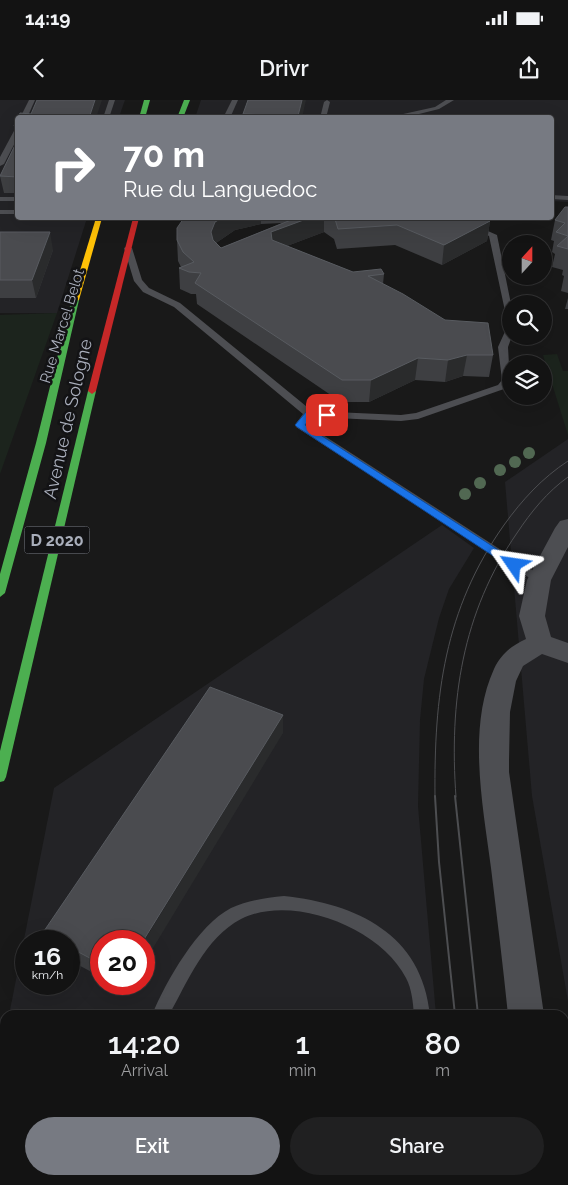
<!DOCTYPE html>
<style>
:root{--surface:#131313;--page:#202021;--text:#f1f3f6;--muted:#9d9ea0;--line:#323233;--accent:#777a82}
body{margin:0;font-family:Raleway,sans-serif;background:var(--page);color:var(--text);height:100vh;display:flex;flex-direction:column;font-size:19px;white-space:nowrap}
*{box-sizing:border-box;margin:0}
p{font-size:16px;color:var(--muted)}
.icon{flex:none;width:28px;height:28px;fill:none;stroke:currentColor;stroke-width:2;stroke-linecap:round;stroke-linejoin:round}
.map{position:relative;flex:1;overflow:hidden}
.details{position:absolute;left:0px;top:910px;width:569px;height:175px;display:flex;flex-direction:column;background:var(--surface);border-radius:15px 15px 0 0;box-shadow:0 5px 20px #0002,0 0 0 1px var(--line)}
.details>*{flex:none}
.top-card{position:absolute;left:15px;top:15px;width:539px;height:105px;border-radius:5px;box-shadow:0 5px 20px #0002,0 0 0 1px var(--line);background:#777a82;color:#fff;overflow:hidden}
.needle{width:32px;rotate:21deg}
.controls{position:absolute;left:502px;top:135px;display:grid;gap:10px}
.controls a{display:grid;place-items:center;width:50px;height:50px;border-radius:50%;background:var(--surface);box-shadow:0 5px 20px #0002,0 0 0 1px var(--line);font-size:25px}
.speed{position:absolute;left:15px;top:830px;display:flex;gap:10px;font-size:25px;font-weight:700;text-align:center}
.speed>*{display:grid;place-content:center;width:65px;height:65px;border-radius:50%;background:var(--surface);box-shadow:0 5px 20px #0002,0 0 0 1px var(--line);line-height:1}
.speed small{font-size:12px;font-weight:400}
.speed .limit{border:8px solid #d22;background:#fff;color:#111}
.pin{position:absolute;display:grid;place-items:center;width:42px;height:42px;color:#fff;margin:-21px;border-radius:10px;box-shadow:0 2px 8px #0006}
.me{position:absolute;width:55px;margin:-28px;rotate:302deg;stroke-linejoin:round;filter:drop-shadow(0 0 4px #0008)}
.turn{display:flex;align-items:center;gap:18px;height:105px;padding:0 25px;font-size:22px}
.turn .icon{width:65px;height:65px;stroke-width:2.5}
.turn b{display:block;font-size:35px;line-height:42px}
.eta{display:flex;justify-content:space-evenly;align-items:center;height:85px;text-align:center}
.eta b{font-size:30px;font-weight:600;line-height:35px}
.button{display:flex;gap:10px;margin-top:auto;padding:10px 25px}
.button a{flex:1;height:58px;border-radius:30px;background:var(--accent);color:#fff;font-size:20px;font-weight:600;line-height:58px;text-align:center}
.button a+a{background:var(--page);color:var(--text)}
.status{display:flex;justify-content:space-between;align-items:center;height:35px;padding:0 25px;background:var(--surface);direction:ltr}
.status svg{height:14px;fill:currentColor}
header{display:flex;justify-content:space-between;align-items:center;height:65px;padding:0 25px;background:var(--surface);font-size:22px;font-weight:600}
.map>svg:first-child{display:block}
</style>
<div class="status"><b>14:19</b><svg viewBox="0 0 49 12"><path d="M0 12V9h3v3zM5 12V6h3v6zM10 12V3h3v9zM15 12V0h3v12zM26 1h20v11H26zM47 4h2v5h-2z"/></svg></div>
<header><svg class="icon" aria-label="back" viewBox="0 0 24 24"><path d="M15 5l-7 7 7 7"/></svg>Drivr<svg class="icon" aria-label="share" viewBox="0 0 24 24"><path d="M12 15V3M7 8l5-5 5 5M5 13v7h14v-7"/></svg></header>
<div class="map">
<svg width="568" height="1085" viewBox="0 0 568 1085">
<rect width="100%" height="100%" fill="#191919"/>
<g fill="#232326" fill-rule="evenodd">
<polygon points="0,0 125,0 119,17 18,18 18,118 87,118 57,213 0,213"/>
<polygon points="201,0 568,0 568,102 551,101 551,18 195,18"/>
<polygon points="568,339 568,901 532,696 505,382"/>
<path d="M442 425 474 448 449 489 439 518 424 579 420 620 418 706 436 915H9L54 688ZM26 841H69V884H26ZM101 841H144V884H101Z"/>
<polygon points="5,937 5,1080 450,1080 450,1085 0,1085 0,966"/>
</g>
<g fill="#1c241d">
<polygon points="57,213 0,374 0,215"/>
<polygon points="557,254 563,271 568,271 568,335 543,255"/>
</g>
<g fill="none" stroke-linecap="round" stroke-linejoin="round">
<g fill="#4d4e52" fill-rule="evenodd">
<polygon points="29,0 35,0 27,18 20,18"/>
<polygon points="109,0 115,0 109,18 103,18"/>
<polygon points="232,0 238,0 230,18 223,18"/>
<polygon points="327,0 330,2 326,18 320,18 324,2"/>
<polygon points="446,0 454,0 439,9 415,15 415,17 385,18 435,7"/>
<polygon points="18,27 18,37 4,64 0,66 0,57 15,29"/>
<polygon points="551,95 568,96 568,100 551,99"/>
<rect x="0" y="97" width="18" height="4"/>
<rect x="0" y="110" width="18" height="4"/>
<polygon points="449,118 458,118 497,135 511,204 512,236 508,247 510,283 504,289 418,319 401,321 312,317 306,324 543,477 545,480 539,484 296,327 295,325 303,314 174,207 143,192 134,181 124,148 128,146 132,148 142,180 149,188 180,203 312,311 401,315 416,313 498,285 502,280 498,247 508,225 489,136"/>
<path d="M284 796C357 804 422 834 430 915H414C413 903 412 889 406 878 381 828 292 793 241 819 205 838 188 881 169 915H152C166 881 198 825 231 808 248 800 266 798 284 796Z"/>
<polygon points="58,1080 76,1080 75,1085 57,1085"/>
<rect x="423" y="1080" width="18" height="5"/>
</g>
<g fill="#4d4e52" fill-rule="evenodd">
<path d="M568 419V447L551 480 545 516 551 537 568 543V563L542 554 523 566 516 581 510 612 509 660V672L544 915H508C503 866 497 817 491 768 483 706 467 628 494 569 501 554 511 546 526 539L519 516 527 480 555 428 560 421Z"/>
<polygon points="564,1071 568,1085 529,1085 528,1080 564,1080"/>
</g>
<g fill="#4caf50" fill-rule="evenodd">
<polygon points="144,0 150,0 145,18 139,18"/>
<polygon points="184,0 190,0 183,18 177,18"/>
<polygon points="72,198 79,200 46,343 5,493 0,497 0,474 36,343"/>
<polygon points="92,288 96,291 6,677 4,681 0,682 0,651 88,291"/>
</g>
<polygon fill="#ffc107" fill-rule="evenodd" points="96,118 102,118 79,200 72,202 71,200"/>
<polygon fill="#c62828" fill-rule="evenodd" points="133,118 139,118 96,291 92,294 88,291"/>
<g stroke="#4d4e51" stroke-width="1">
<path d="M435 697C434 596 444 510 504 425 522 400 542 378 568 361"/>
<path d="M456 697C449 601 462 513 517 433 531 412 547 392 568 377"/>
</g>
<g stroke="#4d4e51" stroke-width="2">
<polyline points="435,696 439,762 455,915"/>
<polyline points="455,696 478,915"/>
<polyline points="471,1080 472,1085"/>
<polyline points="496,1080 497,1085"/>
</g>
</g>
<g fill="#516852">
<circle cx="529" cy="353" r="6"/>
<circle cx="515" cy="362" r="6"/>
<circle cx="500" cy="370" r="6"/>
<circle cx="480" cy="383" r="6"/>
<circle cx="465" cy="394" r="6"/>
</g>
<g fill="#3e3f42" fill-rule="evenodd">
<polygon points="248,0 302,18 243,18 243,14"/>
<polygon points="18,18 18,93 4,93 0,76 17,41 14,26"/>
<polygon points="568,107 568,193 561,191 564,176 562,175 563,170 552,167 555,154 552,152 554,141 551,140 555,120"/>
<path d="M184 118H481L490 121 487 141 442 165 395 145 337 149 334 139 324 132 287 146 353 172 384 174 383 184 493 255 489 277 463 276 445 282 415 280 369 302H341L197 204 196 194H191L180 189 179 168 181 167 178 161 177 140ZM282 123 221 148 216 143 235 130 261 124Z"/>
<polygon points="0,132 53,150 36,198 0,198"/>
<polygon points="568,198 568,209 565,209"/>
<polygon points="283,633 101,841 101,877 69,860 69,841 45,841 42,834"/>
<polygon points="115,884 131,884 127,890"/>
</g>
<g fill="#2a2b2c">
<polygon points="95,0 102,0 96,18 89,18"/>
<polygon points="302,0 306,0 302,18 298,18"/>
<polygon points="222,118 261,118 261,124 235,130 216,143 212,152 211,132 215,122"/>
<polygon points="309,118 324,118 324,132 271,152 271,132"/>
<polygon points="490,121 487,141 442,165 444,145"/>
<polygon points="50,132 53,150 36,198 32,180"/>
<polygon points="467,255 463,276 445,282 448,260"/>
<polygon points="418,258 415,280 369,302 371,280"/>
<polygon points="283,615 283,633 144,863 144,841"/>
<polygon points="126,884 131,884 127,890"/>
</g>
<g fill="#4a4b4f" stroke="#585b60">
<polygon points="37,0 95,0 89,18 18,18 20,13 31,14"/>
<polygon points="248,0 302,0 298,16 243,14"/>
<polygon points="18,18 18,26 14,26"/>
<polygon points="18,39 18,77 0,76"/>
<polygon points="565,107 568,107 568,149 557,146 568,136 556,132 565,123 555,120"/>
<polygon points="184,118 222,118 215,122 211,132 213,140 221,148 296,118 309,118 271,132 272,140 353,172 381,169 384,174 368,176 403,194 445,220 488,223 493,255 467,255 448,260 418,258 371,280 342,280 195,183 201,173 189,172 179,168 194,162 183,152 177,140 177,128"/>
<polygon points="333,118 481,118 490,121 444,145 397,125 338,129 335,119"/>
<polygon points="0,132 50,132 32,180 0,180"/>
<polygon points="210,587 283,615 143,841 101,841 101,864 69,847 69,841 56,841 42,834"/>
<polygon points="85,1080 408,1080 408,1085 84,1085"/>
</g>
<polygon fill="#1a73e8" stroke="#114b97" points="306,312 330,313 332,315 327,318 311,317 305,325 517,462 519,465 517,467 510,467 297,327 295,325"/>
<g text-anchor="middle" stroke-width="5" stroke-linejoin="round" paint-order="stroke">
<g font-size="15" fill="#a9aebb" stroke="#131315">
<text transform="translate(62 226) rotate(-73)" y="5">Rue Marcel Belot</text>
</g>
<rect fill="#131315" stroke="#7c8089" stroke-width="1" x="24.5" y="426.5" width="65" height="27" rx="4"/>
<g font-size="16" font-weight="bold" fill="#a9aebb">
<text x="57" y="446">D 2020</text>
</g>
<g font-size="18" fill="#a9aebb" stroke="#131315">
<text transform="translate(68 319) rotate(-77)" y="6">Avenue de Sologne</text>
</g>
</g>
</svg>
<div class="controls">
<a><svg class="needle" viewBox="-14 -14 28 28"><path d="M0-13l5 13h-10z" fill="#e53935"/><path d="M0 13l5-13h-10z" fill="#9d9ea0"/></svg></a>
<a><svg class="icon" aria-label="search" viewBox="0 0 24 24"><circle cx="10" cy="10" r="6"/><path d="M15 15l6 6"/></svg></a>
<a><svg class="icon" aria-label="layers" viewBox="0 0 24 24"><path d="M12 4l9 5-9 5-9-5zM3 14l9 5 9-5"/></svg></a>
</div>
<div class="speed"><div>16<small>km/h</small></div><div class="limit">20</div></div>
<div class="pin" style="left:327px;top:315px;background:#d93025"><svg class="icon" aria-label="arrive" viewBox="0 0 24 24"><path d="M6 21V4h12l-3 4 3 4H6"/></svg></div>
<svg class="me" style="left:514px;top:465px" viewBox="-20 -20 40 40"><path d="M0-17L14 15 0 8-14 15z" fill="#1a73e8" stroke="#fff" stroke-width="4"/></svg>
<div class="top-card">
<div class="turn"><svg class="icon" aria-label="right" viewBox="0 0 24 24"><path d="M7 20v-9h11M14 6l5 5-5 5"/></svg><div><b>70 m</b>Rue du Languedoc</div></div>
</div>
<section class="details">
<div class="eta">
<div><b>14:20</b><p>Arrival</p></div>
<div><b>1</b><p>min</p></div>
<div><b>80</b><p>m</p></div>
</div>
<div class="button"><a>Exit</a><a>Share</a></div>
</section>
</div>
